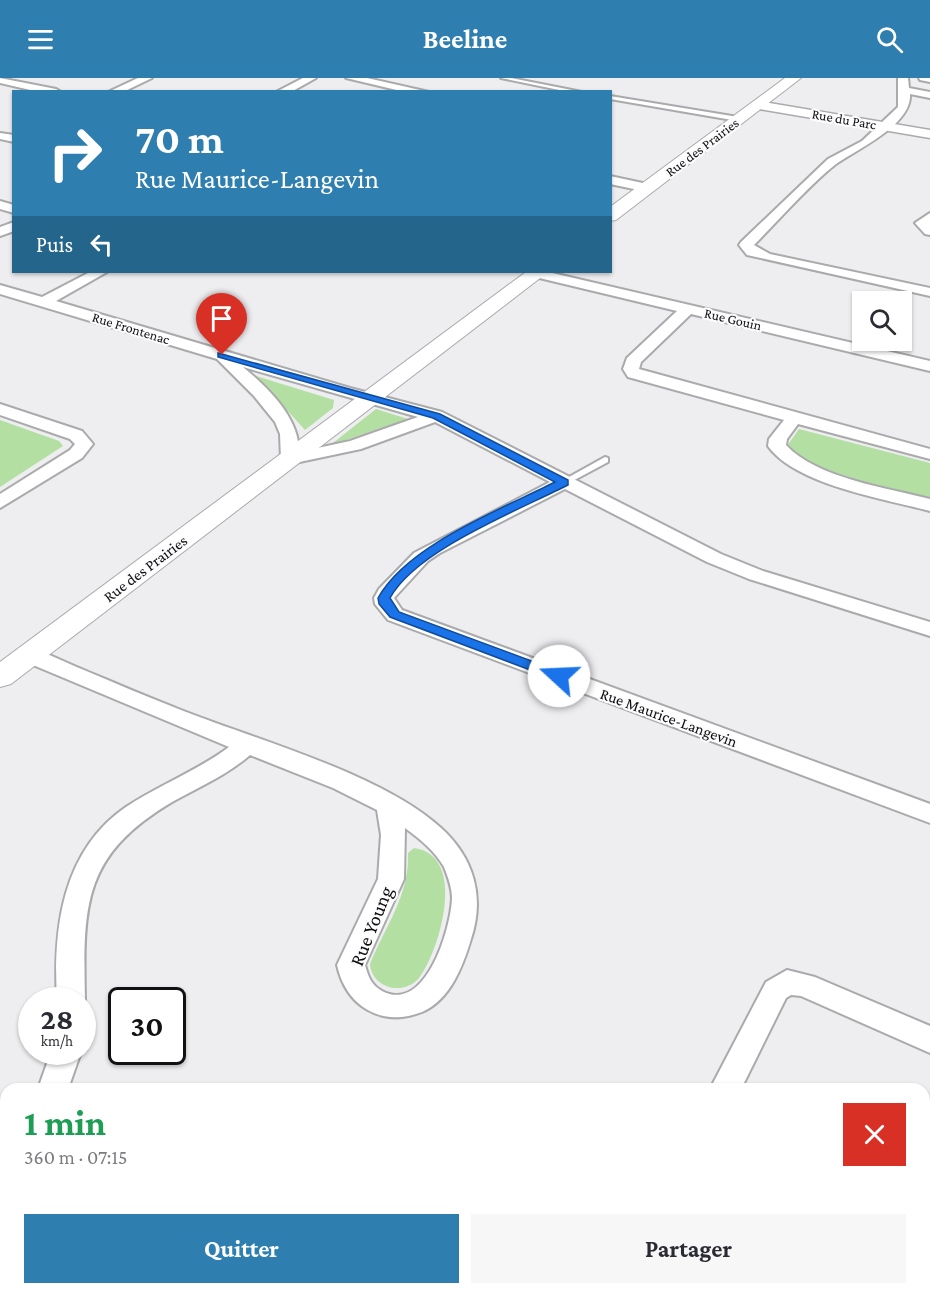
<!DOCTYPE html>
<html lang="fr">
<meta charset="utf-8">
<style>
:root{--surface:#fff;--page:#f7f7f7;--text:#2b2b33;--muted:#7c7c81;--accent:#2e7fb0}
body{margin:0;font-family:"Crimson Pro",serif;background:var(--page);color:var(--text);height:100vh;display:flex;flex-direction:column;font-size:22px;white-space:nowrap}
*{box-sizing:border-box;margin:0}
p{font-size:20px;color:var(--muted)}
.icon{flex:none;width:33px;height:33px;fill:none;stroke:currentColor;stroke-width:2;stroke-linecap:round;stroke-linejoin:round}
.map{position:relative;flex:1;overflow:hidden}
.drawer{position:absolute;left:0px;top:1005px;width:930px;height:212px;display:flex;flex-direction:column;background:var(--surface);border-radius:18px 18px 0 0;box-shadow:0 2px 4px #0004}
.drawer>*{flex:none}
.guide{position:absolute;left:12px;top:12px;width:600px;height:183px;border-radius:0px;box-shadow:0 2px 4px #0004;background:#2e7fb0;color:#fff;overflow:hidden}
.fabs{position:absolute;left:852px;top:213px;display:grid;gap:12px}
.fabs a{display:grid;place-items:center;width:60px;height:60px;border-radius:0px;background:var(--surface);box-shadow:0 2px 4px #0004;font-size:30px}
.speed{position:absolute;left:18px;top:909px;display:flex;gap:12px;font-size:30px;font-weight:700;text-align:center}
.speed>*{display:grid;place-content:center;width:78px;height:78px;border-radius:50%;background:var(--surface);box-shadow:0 2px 4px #0004;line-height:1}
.speed small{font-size:15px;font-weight:400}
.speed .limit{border:3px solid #111;border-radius:9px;background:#fff;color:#111}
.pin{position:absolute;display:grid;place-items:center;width:51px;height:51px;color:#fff;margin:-62px -26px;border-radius:50% 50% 50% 0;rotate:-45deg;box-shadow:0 0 6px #0007}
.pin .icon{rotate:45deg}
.me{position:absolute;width:66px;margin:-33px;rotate:290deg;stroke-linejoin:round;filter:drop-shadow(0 0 4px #0008)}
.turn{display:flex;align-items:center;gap:21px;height:126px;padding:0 24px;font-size:27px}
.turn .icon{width:78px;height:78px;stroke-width:2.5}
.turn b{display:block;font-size:42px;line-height:51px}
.then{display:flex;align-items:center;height:57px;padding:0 24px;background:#0003;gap:12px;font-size:22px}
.round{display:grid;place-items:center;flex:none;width:63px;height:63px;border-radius:0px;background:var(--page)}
.headline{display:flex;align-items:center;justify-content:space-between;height:102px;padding:0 24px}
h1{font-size:36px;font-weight:700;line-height:45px;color:#1e9e55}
.primary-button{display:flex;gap:12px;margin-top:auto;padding:12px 24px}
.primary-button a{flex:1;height:69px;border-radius:0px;background:var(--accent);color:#fff;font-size:24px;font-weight:700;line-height:69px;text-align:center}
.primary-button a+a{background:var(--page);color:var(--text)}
header{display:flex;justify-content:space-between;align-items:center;height:78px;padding:0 24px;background:var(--accent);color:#fff;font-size:27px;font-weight:700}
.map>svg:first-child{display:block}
</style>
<header><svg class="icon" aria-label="menu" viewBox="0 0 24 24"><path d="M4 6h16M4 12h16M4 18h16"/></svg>Beeline<svg class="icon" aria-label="search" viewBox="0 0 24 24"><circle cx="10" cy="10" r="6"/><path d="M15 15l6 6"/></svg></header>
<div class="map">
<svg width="930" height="1216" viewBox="0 0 930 1216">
<rect width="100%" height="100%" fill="#eeeef0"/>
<g fill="#b3dfa3">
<polygon points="256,298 334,322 333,330 305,352"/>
<polygon points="376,331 408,341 334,366 333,365"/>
<polygon points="0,342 59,363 63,368 0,409"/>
<path d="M799 351 930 385V420C895 410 809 395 787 368Z"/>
<path d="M414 770C468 777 440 873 419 900 404 918 372 911 370 886 385 849 410 816 408 775Z"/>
</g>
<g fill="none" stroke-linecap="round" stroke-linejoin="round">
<g stroke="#aaaaac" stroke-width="4">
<g id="service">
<polygon points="501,0 511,0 582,14 569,14"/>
<polygon points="610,18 738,39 741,41 738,43 610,21"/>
<polygon points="605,379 608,380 608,384 567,406 561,406 560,404"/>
</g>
</g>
<g stroke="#aaaaac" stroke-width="4">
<g id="minor">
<polygon points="0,0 56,11 61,14 39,14 0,5"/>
<polygon points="138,0 152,0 123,14 108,14"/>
<polygon points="303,0 316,0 291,14 276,14"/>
<polygon points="346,0 367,0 429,14 405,14"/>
<path d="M898 0H908L909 10 930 14V20L910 16C912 47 857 71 836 86 809 107 779 142 754 167L770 176 930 210V218L747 177 739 167 741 164 828 81 862 63 898 29Z"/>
<polygon points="919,0 930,0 930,4 920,2"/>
<polygon points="0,55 14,57 14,64 0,61"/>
<polygon points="610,98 652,107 654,110 648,114 610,106"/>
<polygon points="0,123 14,127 14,135 0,131"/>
<polygon points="930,135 930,157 925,156 915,145"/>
<polygon points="14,144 14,153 0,158 0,149"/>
<path d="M90 194H107L56 223 350 310 442 334 721 476 763 493 930 544V558L749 501 707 484 565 411 440 475 428 483 394 520 402 532 930 726V745L388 542 375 526 374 520 379 511 414 475 550 404 435 344 361 371 290 386 284 385 281 381 280 356 275 344 254 318 217 281 0 216V207L42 219ZM243 289 418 339 350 363 299 374C299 339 268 310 243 289Z"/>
<path d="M530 194H548L930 283V293L691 236 641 284 639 291 930 371V381L798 346 787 361 786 367C816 400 888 410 930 421V433C885 421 796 407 768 368L769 361 784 342 628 299 623 291 627 280 677 233 531 198Z"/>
<polygon points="0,326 82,353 93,366 82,380 0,430 0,416 70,372 75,366 70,361 0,337"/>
<path d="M29 570C48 575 66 585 84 592 115 605 145 618 176 630 253 661 381 695 441 750 474 780 485 819 471 861 463 888 450 922 422 934 381 950 346 928 337 887L378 801 381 757 377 732 333 710 250 677C227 697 199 709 172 724 83 777 83 826 85 922L82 928V922H57C53 851 62 773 126 729 159 707 197 693 229 669L21 582 18 577 21 572ZM405 750C420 761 435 773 444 789 448 799 452 810 452 820 451 850 426 936 382 913 371 907 368 898 365 887L404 801Z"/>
<polygon points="787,892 815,899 930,948 930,975 801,918 791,917 786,920 741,1011 710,1011 766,904"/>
<polygon points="51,974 81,974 68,1011 38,1011"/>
<polygon points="6,1068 6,1103 0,1105 0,1070"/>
<polygon points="0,1180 6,1182 6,1210 42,1210 44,1216 0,1216"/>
<polygon points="770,1210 812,1210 814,1216 772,1216"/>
</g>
</g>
<g stroke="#aaaaac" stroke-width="3">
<polygon id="tertiary" points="758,23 930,52 930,60 753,30 751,27"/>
</g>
<g stroke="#aaaaac" stroke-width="2">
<g id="secondary">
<polygon points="785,0 801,0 616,142 610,143 610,129"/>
<polygon points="526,194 548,194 11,606 0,609 0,584"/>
</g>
</g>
<use href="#service" fill="#fff" fill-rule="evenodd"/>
<use href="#minor" fill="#fff" fill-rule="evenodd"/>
<use href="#tertiary" fill="#fff" fill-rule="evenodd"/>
<use href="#secondary" fill="#fff" fill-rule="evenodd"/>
</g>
<path fill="#1a73e8" stroke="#114b97" stroke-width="1.5" d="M218 275 440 336 568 402V407C519 432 416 472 390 520L399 534 564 595V601H554L390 539 379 526 378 520C407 467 502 431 555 404L433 340 218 279Z"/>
<g text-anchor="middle" stroke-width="4.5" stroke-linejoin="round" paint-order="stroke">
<g font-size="14" fill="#0e0e0e" stroke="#fcfcfe">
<text transform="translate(844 41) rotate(10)" y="5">Rue du Parc</text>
<text transform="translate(702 69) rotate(-37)" y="5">Rue des Prairies</text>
<text transform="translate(733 241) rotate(13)" y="5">Rue Gouin</text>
<text transform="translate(131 250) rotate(17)" y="5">Rue Frontenac</text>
</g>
<g font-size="16" fill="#0e0e0e" stroke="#fcfcfe">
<text transform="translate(145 490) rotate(-37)" y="6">Rue des Prairies</text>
<text transform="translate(669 639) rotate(20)" y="6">Rue Maurice-Langevin</text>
</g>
<g font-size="20" fill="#0e0e0e" stroke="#fcfcfe">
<text transform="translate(371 848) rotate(-68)" y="7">Rue Young</text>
</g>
</g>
</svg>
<div class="fabs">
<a><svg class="icon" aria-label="search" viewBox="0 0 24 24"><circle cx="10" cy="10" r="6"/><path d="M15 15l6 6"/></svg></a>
</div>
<div class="speed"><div>28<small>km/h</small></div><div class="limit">30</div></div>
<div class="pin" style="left:222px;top:277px;background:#d93025"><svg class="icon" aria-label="arrive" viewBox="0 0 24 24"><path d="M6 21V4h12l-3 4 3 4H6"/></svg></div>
<svg class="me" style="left:559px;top:598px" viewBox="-20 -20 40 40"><circle r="19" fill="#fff"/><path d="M0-13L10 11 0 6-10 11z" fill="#1a73e8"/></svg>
<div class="guide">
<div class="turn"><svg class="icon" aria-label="right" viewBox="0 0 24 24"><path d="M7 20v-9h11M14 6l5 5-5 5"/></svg><div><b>70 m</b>Rue Maurice-Langevin</div></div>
<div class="then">Puis<svg class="icon" aria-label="left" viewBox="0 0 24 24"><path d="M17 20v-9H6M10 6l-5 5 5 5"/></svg></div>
</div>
<section class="drawer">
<div class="headline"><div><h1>1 min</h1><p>360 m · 07:15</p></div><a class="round" style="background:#d93025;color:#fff"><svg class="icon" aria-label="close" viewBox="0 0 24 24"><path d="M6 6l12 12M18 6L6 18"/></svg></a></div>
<div class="primary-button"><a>Quitter</a><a>Partager</a></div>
</section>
</div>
